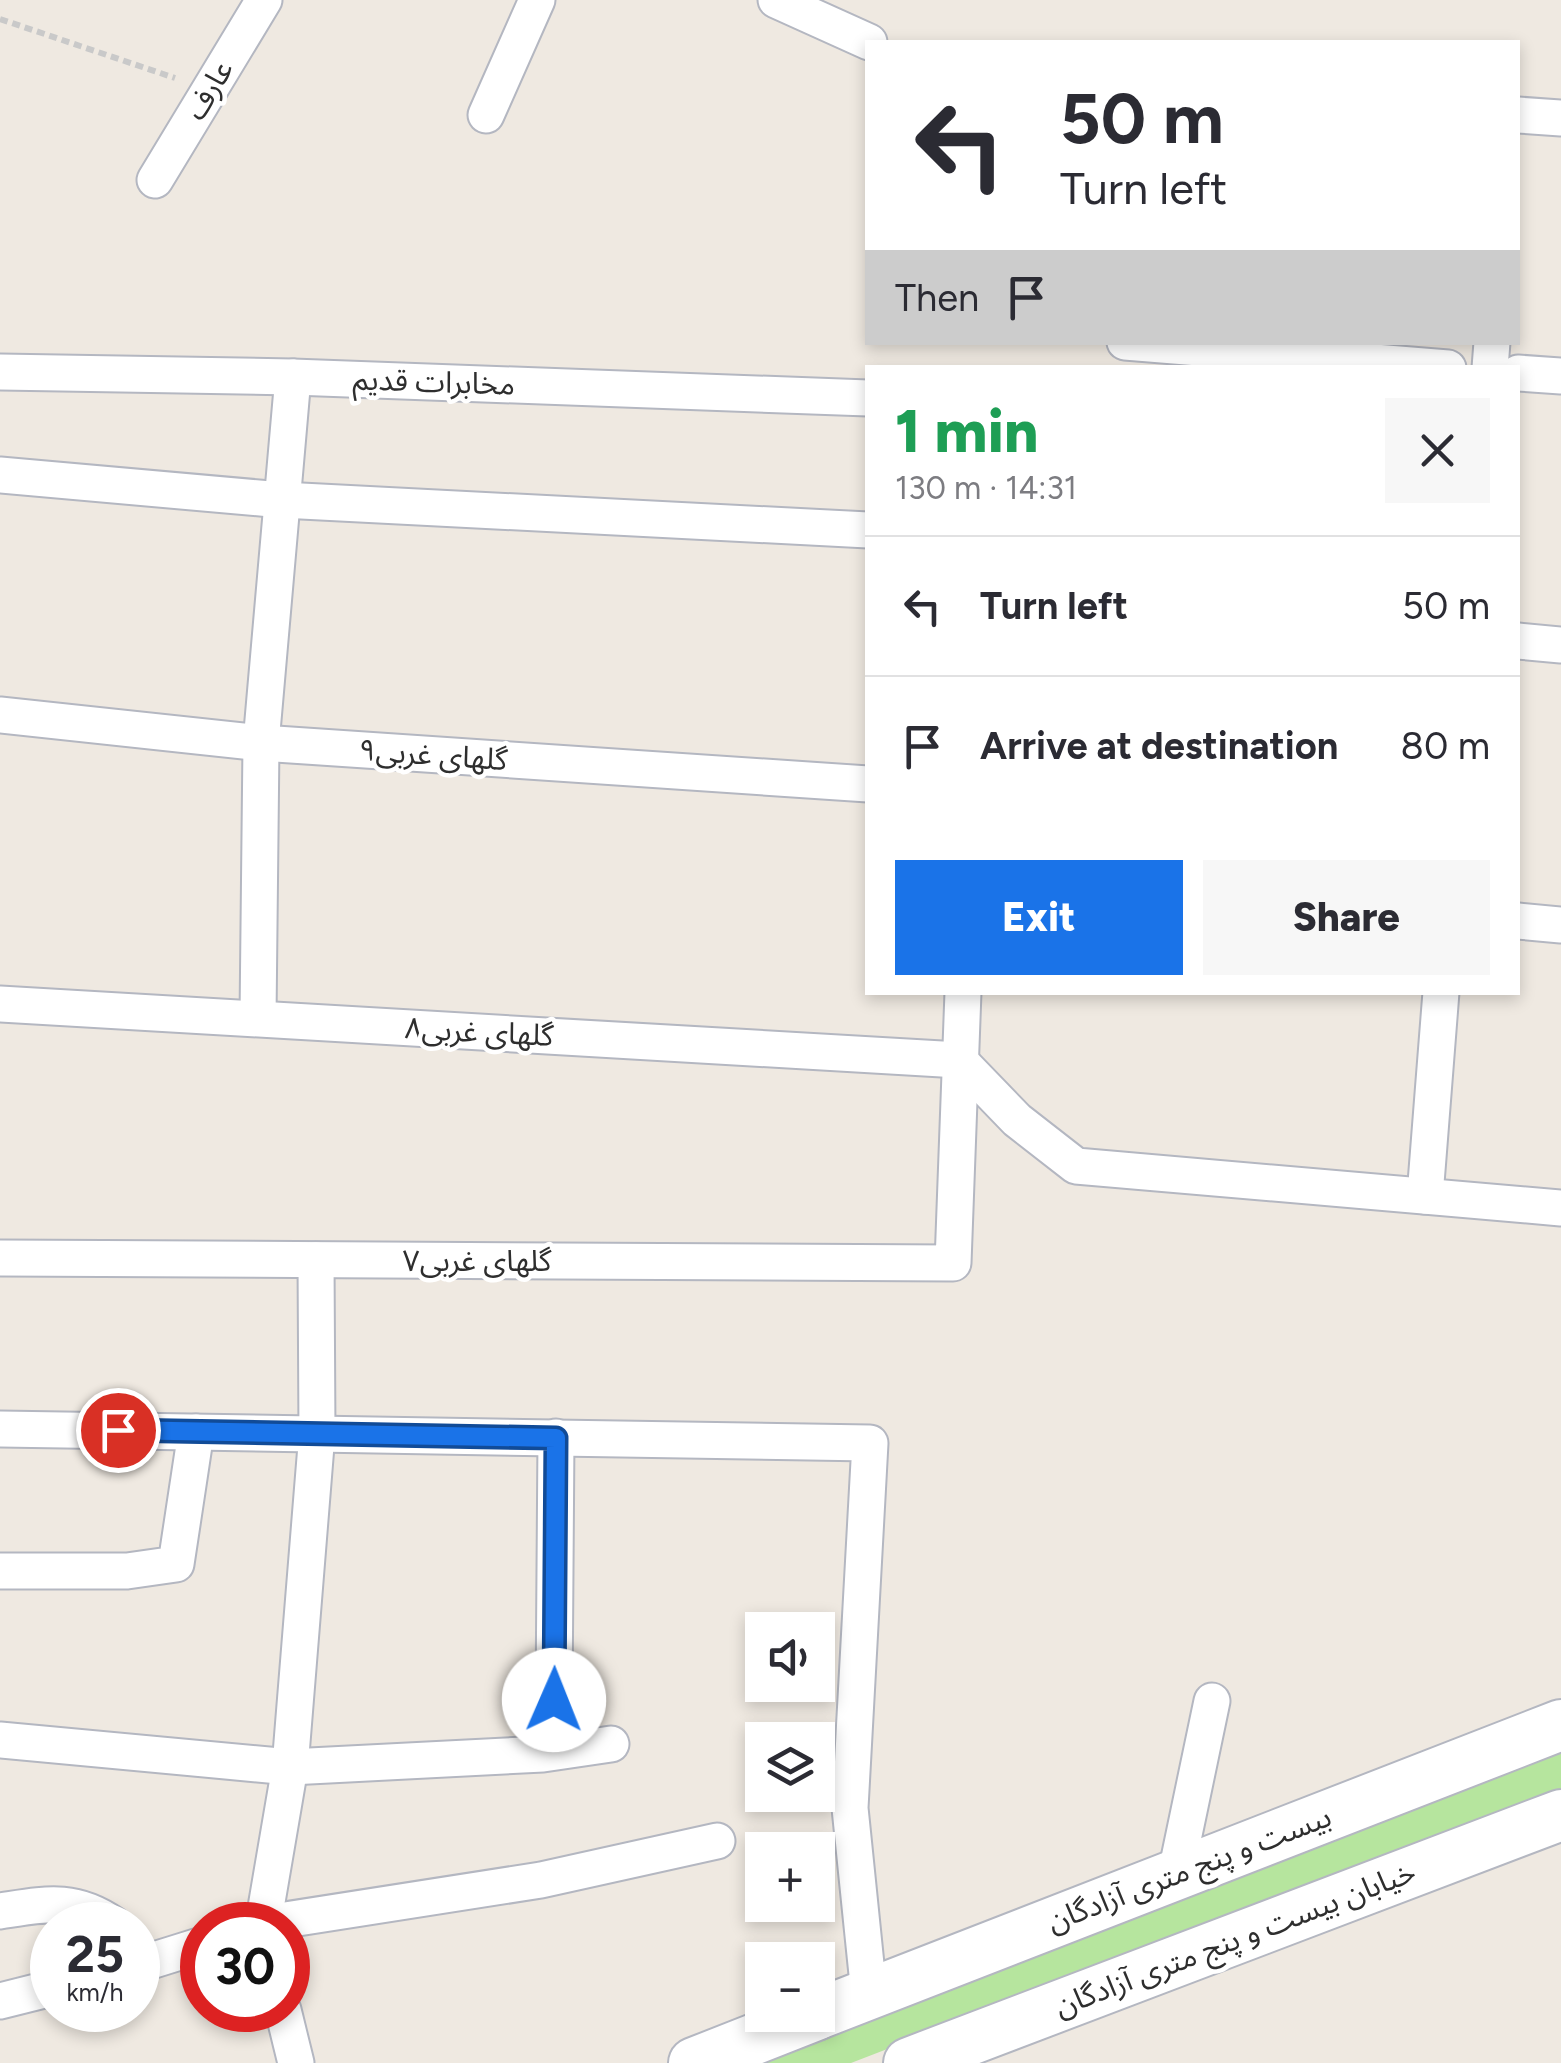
<!DOCTYPE html>
<meta charset="utf-8">
<style>
:root{--surface:#fff;--page:#f7f7f7;--text:#2b2b33;--muted:#7c7c81;--line:#e1e1e2;--accent:#1a73e8}
body{margin:0;font-family:Figtree,"Noto Sans Arabic",sans-serif;background:var(--page);color:var(--text);height:100vh;display:flex;flex-direction:column;font-size:38px;white-space:nowrap}
*{box-sizing:border-box;margin:0}
p{font-size:32px;color:var(--muted)}
.icon{flex:none;width:55px;height:55px;fill:none;stroke:currentColor;stroke-width:2;stroke-linecap:round;stroke-linejoin:round}
.map{position:relative;flex:1;overflow:hidden}
.side{position:absolute;left:865px;top:365px;width:655px;height:630px;display:flex;flex-direction:column;background:var(--surface);border-radius:0px;box-shadow:0 5px 15px #0003}
.side>*{flex:none}
.guide{position:absolute;left:865px;top:40px;width:655px;height:305px;border-radius:0px;box-shadow:0 5px 15px #0003;background:#fff;color:var(--text);overflow:hidden}
.tools{position:absolute;left:745px;top:1612px;display:grid;gap:20px}
.tools a{display:grid;place-items:center;width:90px;height:90px;border-radius:0px;background:var(--surface);box-shadow:0 5px 15px #0003;font-size:50px}
.speed{position:absolute;left:30px;top:1902px;display:flex;gap:20px;font-size:50px;font-weight:700;text-align:center}
.speed>*{display:grid;place-content:center;width:130px;height:130px;border-radius:50%;background:var(--surface);box-shadow:0 5px 15px #0003;line-height:1}
.speed small{font-size:25px;font-weight:400}
.speed .limit{border:15px solid #d22;background:#fff;color:#111}
.pin{position:absolute;display:grid;place-items:center;width:85px;height:85px;color:#fff;margin:-42px;border:5px solid #fff;border-radius:50%;box-shadow:0 2px 10px #0007}
.me{position:absolute;width:110px;margin:-55px;rotate:1deg;stroke-linejoin:round;filter:drop-shadow(0 0 8px #0008)}
.turn{display:flex;align-items:center;gap:35px;height:210px;padding:0 30px;font-size:45px}
.turn .icon{width:130px;height:130px;stroke-width:2.5}
.turn b{display:block;font-size:70px;line-height:85px}
.then{display:flex;align-items:center;height:95px;padding:0 30px;background:#0003;gap:20px;font-size:38px}
.round{display:grid;place-items:center;flex:none;width:105px;height:105px;border-radius:0px;background:var(--page)}
.headline{display:flex;align-items:center;justify-content:space-between;height:170px;padding:0 30px}
h1{font-size:60px;font-weight:800;line-height:75px;color:#1e9e55}
.button{display:flex;gap:20px;margin-top:auto;padding:20px 30px}
.button a{flex:1;height:115px;border-radius:0px;background:var(--accent);color:#fff;font-size:40px;font-weight:800;line-height:115px;text-align:center}
.button a+a{background:var(--page);color:var(--text)}
ul{padding:0;list-style:none}
li{display:flex;align-items:center;gap:30px;height:140px;padding:0 30px;border-top:2px solid var(--line)}
li div{flex:1}
li b{display:block;font-size:38px}
li em{font-style:normal}
.map>svg:first-child{display:block}
</style>
<div class="map">
<svg width="1561" height="2063" viewBox="0 0 1561 2063">
<rect width="100%" height="100%" fill="#efe9e1"/>
<polygon fill="#b6e59e" points="1561,1742 1561,1789 851,2063 735,2063"/>
<g fill="none" stroke-linecap="round" stroke-linejoin="round">
<g stroke="#b4b7c1" stroke-width="39">
<g id="street">
<polyline points="776,0 869,42"/>
<polyline points="486,115 537,0"/>
<polyline points="1518,115 1561,118"/>
<polyline points="155,180 264,0"/>
<polyline points="1125,342 1448,368"/>
<polyline points="1490,368 1492,342"/>
<polyline points="0,372 293,377 868,398"/>
<polyline points="1518,373 1561,376"/>
<polyline points="0,475 282,500 868,530"/>
<polyline points="1518,641 1561,645"/>
<polyline points="0,715 261,743 868,784"/>
<polyline points="1518,921 1561,925"/>
<polyline points="0,1004 959,1060"/>
<polyline points="258,1018 261,743 293,377"/>
<polyline points="959,1060 1017,1120 1076,1166 1561,1208"/>
<polyline points="1425,1196 1441,992"/>
<polyline points="0,1258 953,1263 963,992"/>
<polyline points="0,1429 870,1443 850,1808 869,1994"/>
<polyline points="0,1571 127,1571 176,1564 196,1432"/>
<polyline points="554,1701 556,1437"/>
<polyline points="0,1740 290,1767 543,1754 611,1744"/>
<polyline points="1176,1873 1212,1701"/>
<path d="M0 1911C46 1904 74 1897 114 1925"/>
<polyline points="253,1925 541,1880 717,1841"/>
<polyline points="263,1925 290,1767 317,1433 316,1260"/>
<polyline points="138,1965 202,1945"/>
<polyline points="0,2001 52,1988"/>
<polyline points="283,2010 296,2063"/>
</g>
</g>
<g stroke="#b4b7c1" stroke-width="54">
<g id="secondary">
<polyline points="818,2014 1561,1725"/>
<polyline points="694,2063 816,2015"/>
<polyline points="909,2063 1561,1815"/>
</g>
</g>
<polyline stroke="#c9c9c9" stroke-width="6" stroke-dasharray="8 5" stroke-linecap="butt" points="0,19 175,78"/>
<use href="#street" stroke="#fff" stroke-width="35"/>
<use href="#secondary" stroke="#fff" stroke-width="50"/>
</g>
<g fill="none" stroke-linecap="round" stroke-linejoin="round">
<g stroke="#114b97" stroke-width="25">
<polyline id="route" points="118,1430 556,1438 554,1700"/>
</g>
<use href="#route" stroke="#1a73e8" stroke-width="18"/>
</g>
<g text-anchor="middle" stroke-width="9" stroke-linejoin="round" paint-order="stroke">
<g font-size="30" fill="#2e2e2e" stroke="#fff">
<text transform="translate(209 90) rotate(-59)" y="10">عارف</text>
<text transform="translate(434 382) rotate(2)" y="10">مخابرات قدیم</text>
<text transform="translate(433 755) rotate(4)" y="10">گلهای غربی۹</text>
<text transform="translate(479 1032) rotate(3)" y="10">گلهای غربی۸</text>
<text x="477" y="1271">گلهای غربی۷</text>
<text transform="translate(1189 1869) rotate(-21)" y="10">بیست و پنج متری آزادگان</text>
<text transform="translate(1235 1939) rotate(-21)" y="10">خیابان بیست و پنج متری آزادگان</text>
</g>
</g>
</svg>
<div class="tools">
<a><svg class="icon" aria-label="sound" viewBox="0 0 24 24"><path d="M4 9h4l5-4v14l-5-4H4zM17 9q2 3 0 6"/></svg></a>
<a><svg class="icon" aria-label="layers" viewBox="0 0 24 24"><path d="M12 4l9 5-9 5-9-5zM3 14l9 5 9-5"/></svg></a>
<a>+</a>
<a>−</a>
</div>
<div class="speed"><div>25<small>km/h</small></div><div class="limit">30</div></div>
<div class="pin" style="left:118px;top:1430px;background:#d93025"><svg class="icon" aria-label="arrive" viewBox="0 0 24 24"><path d="M6 21V4h12l-3 4 3 4H6"/></svg></div>
<svg class="me" style="left:554px;top:1700px" viewBox="-20 -20 40 40"><circle r="19" fill="#fff"/><path d="M0-13L10 11 0 6-10 11z" fill="#1a73e8"/></svg>
<div class="guide">
<div class="turn"><svg class="icon" aria-label="left" viewBox="0 0 24 24"><path d="M17 20v-9H6M10 6l-5 5 5 5"/></svg><div><b>50 m</b>Turn left</div></div>
<div class="then">Then<svg class="icon" aria-label="arrive" viewBox="0 0 24 24"><path d="M6 21V4h12l-3 4 3 4H6"/></svg></div>
</div>
<section class="side">
<div class="headline"><div><h1>1 min</h1><p>130 m · 14:31</p></div><a class="round"><svg class="icon" aria-label="close" viewBox="0 0 24 24"><path d="M6 6l12 12M18 6L6 18"/></svg></a></div>
<ul>
<li><svg class="icon" aria-label="left" viewBox="0 0 24 24"><path d="M17 20v-9H6M10 6l-5 5 5 5"/></svg><div><b>Turn left</b></div><em>50 m</em></li>
<li><svg class="icon" aria-label="arrive" viewBox="0 0 24 24"><path d="M6 21V4h12l-3 4 3 4H6"/></svg><div><b>Arrive at destination</b></div><em>80 m</em></li>
</ul>
<div class="button"><a>Exit</a><a>Share</a></div>
</section>
</div>
